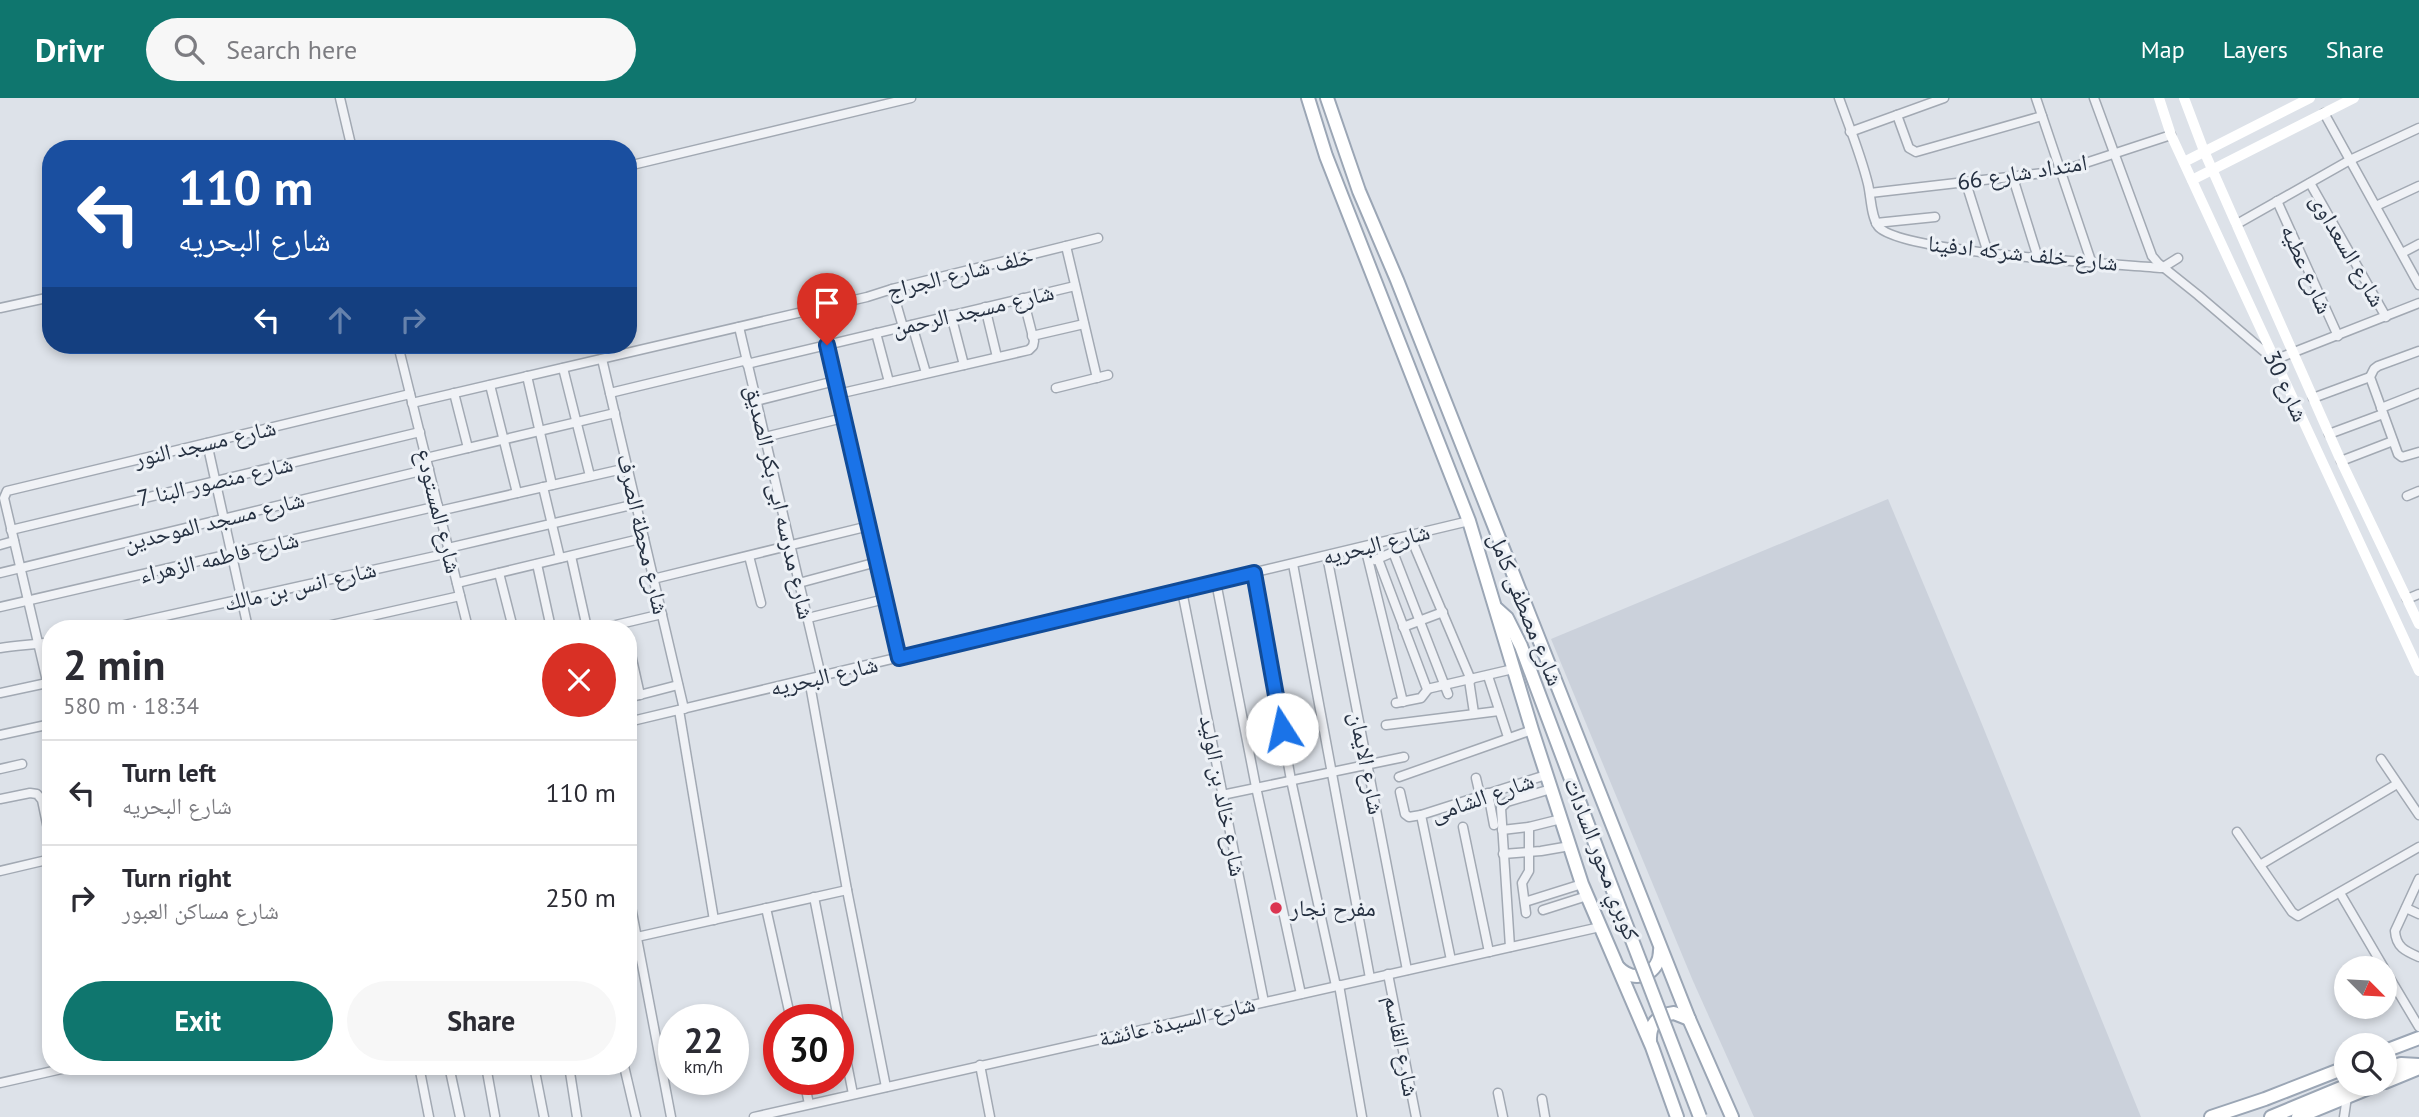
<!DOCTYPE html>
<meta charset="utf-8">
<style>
:root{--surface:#fff;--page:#f7f7f7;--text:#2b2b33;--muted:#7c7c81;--line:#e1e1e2;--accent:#0f766e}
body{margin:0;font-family:"PT Sans","Noto Naskh Arabic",sans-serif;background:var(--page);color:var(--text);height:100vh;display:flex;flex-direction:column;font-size:26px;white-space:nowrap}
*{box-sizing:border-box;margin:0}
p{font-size:23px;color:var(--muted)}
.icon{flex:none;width:38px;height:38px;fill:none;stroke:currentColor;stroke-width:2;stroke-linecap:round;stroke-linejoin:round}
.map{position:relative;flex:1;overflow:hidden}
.side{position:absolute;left:42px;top:522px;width:595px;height:455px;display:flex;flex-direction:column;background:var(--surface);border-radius:28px;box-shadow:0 4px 10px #0003}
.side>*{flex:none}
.top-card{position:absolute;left:42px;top:42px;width:595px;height:214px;border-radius:28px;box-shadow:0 4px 10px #0003;background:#1a4fa0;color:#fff;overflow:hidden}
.needle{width:46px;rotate:114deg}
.tools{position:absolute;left:2334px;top:858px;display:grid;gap:14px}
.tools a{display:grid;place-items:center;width:63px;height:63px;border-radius:50%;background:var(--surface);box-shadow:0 4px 10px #0003;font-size:35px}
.speed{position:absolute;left:658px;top:906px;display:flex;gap:14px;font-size:35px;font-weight:700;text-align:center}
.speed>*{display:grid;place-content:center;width:91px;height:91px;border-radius:50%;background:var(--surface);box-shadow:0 4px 10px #0003;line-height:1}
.speed small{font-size:18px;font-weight:400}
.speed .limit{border:10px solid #d22;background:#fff;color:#111}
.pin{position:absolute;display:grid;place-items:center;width:60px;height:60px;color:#fff;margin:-72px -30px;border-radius:50% 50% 50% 0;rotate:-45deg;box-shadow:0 0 7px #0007}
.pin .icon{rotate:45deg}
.me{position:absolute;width:77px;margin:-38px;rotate:350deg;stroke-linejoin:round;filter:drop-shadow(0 0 5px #0008)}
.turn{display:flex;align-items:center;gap:24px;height:147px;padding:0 21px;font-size:32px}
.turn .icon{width:91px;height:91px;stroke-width:2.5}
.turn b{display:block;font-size:49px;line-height:60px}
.lanes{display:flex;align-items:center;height:66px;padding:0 21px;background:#0003;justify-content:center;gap:35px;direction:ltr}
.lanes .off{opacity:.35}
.round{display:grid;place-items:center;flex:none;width:74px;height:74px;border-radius:37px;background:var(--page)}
.headline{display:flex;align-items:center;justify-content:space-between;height:119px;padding:0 21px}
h1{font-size:42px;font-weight:700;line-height:52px}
.cta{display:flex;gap:14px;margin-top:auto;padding:14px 21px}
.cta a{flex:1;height:80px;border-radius:42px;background:var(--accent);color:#fff;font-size:28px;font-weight:700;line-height:80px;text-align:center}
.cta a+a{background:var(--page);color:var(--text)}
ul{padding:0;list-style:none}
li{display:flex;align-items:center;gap:21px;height:105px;padding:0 21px;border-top:2px solid var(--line)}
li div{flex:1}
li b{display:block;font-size:26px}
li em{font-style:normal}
header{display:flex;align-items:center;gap:42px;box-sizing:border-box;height:98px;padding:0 35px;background:var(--accent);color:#fff}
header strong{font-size:33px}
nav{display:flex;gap:38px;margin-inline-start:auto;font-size:24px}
.search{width:490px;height:63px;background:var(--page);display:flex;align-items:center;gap:18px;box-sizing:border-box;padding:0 24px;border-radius:38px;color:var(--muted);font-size:26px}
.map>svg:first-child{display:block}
</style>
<header>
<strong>Drivr</strong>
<div class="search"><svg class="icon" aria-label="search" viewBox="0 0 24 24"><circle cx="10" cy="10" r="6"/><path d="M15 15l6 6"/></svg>Search here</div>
<nav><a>Map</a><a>Layers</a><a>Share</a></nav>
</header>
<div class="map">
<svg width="2419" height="1019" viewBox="0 0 2419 1019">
<rect width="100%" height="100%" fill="#dde2e9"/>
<polygon fill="#cbd1db" points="1888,401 1977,614 2141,1019 1754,1019 1693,883 1551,541"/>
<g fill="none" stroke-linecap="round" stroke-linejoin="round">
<g stroke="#a2a9b3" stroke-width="11">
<g id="street">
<polyline points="340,0 352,51"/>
<path d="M1839 0C1849 28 1861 57 1868 86 1871 99 1871 118 1878 128 1897 155 2120 166 2162 170L2178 160"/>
<polyline points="2036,0 2091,163"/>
<polyline points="2094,0 2152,158 2158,165 2198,197 2274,262 2419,205"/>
<polyline points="2324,15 2419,187"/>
<polyline points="1897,17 1909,50 1916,54 2042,18"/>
<polyline points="1850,34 1944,0"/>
<polyline points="628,68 911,0"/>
<polyline points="2013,80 2038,160"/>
<polyline points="1966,85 1988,155"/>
<polyline points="2310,85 2386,219"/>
<polyline points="1870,95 2061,73 2171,37"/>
<polyline points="2277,103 2338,238"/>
<polyline points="2376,108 2419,88"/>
<polyline points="1876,125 1935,119"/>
<polyline points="2237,126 2350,62 2419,30"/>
<polyline points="1066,148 1097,280"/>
<polyline points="2402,155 2419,146"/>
<polyline points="892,191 903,229"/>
<polyline points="985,209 997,259"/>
<polyline points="0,210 51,199"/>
<polyline points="951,217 964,267"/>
<polyline points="912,227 926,275"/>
<polyline points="739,229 821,578"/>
<polyline points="876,235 889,284"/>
<polyline points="1032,238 1084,226"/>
<polyline points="398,247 468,530"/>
<polyline points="826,247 899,560"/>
<polyline points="2419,253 2378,268 2374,271 2370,279 2398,356 2402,359 2419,354"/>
<polyline points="602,261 684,611"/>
<polyline points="747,266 1075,188"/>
<polyline points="563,270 590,378"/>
<polyline points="527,278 552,387"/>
<polyline points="490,287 517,395"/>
<polyline points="1056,290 1108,277"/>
<polyline points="454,295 468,350"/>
<polyline points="610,295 747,262"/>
<polyline points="838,296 1029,252 1033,248 1034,243 1023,200"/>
<polyline points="2313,300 2370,279"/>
<polyline points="756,303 835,283"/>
<polyline points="412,305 867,199 892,191 1098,140"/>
<polyline points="2381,310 2419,295"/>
<polyline points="2329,336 2383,316"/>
<polyline points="765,339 843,320"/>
<polyline points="207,345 248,530"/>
<polyline points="426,360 615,315"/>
<polyline points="2341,363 2393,343"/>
<polyline points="543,389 560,460"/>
<polyline points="2407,398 2419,393"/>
<polyline points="439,413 627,370"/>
<polyline points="11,432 420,334"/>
<polyline points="1410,438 1471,582"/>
<polyline points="0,447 14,443"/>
<polyline points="1365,449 1403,604"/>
<polyline points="448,450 636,406"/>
<polyline points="1393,454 1448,596"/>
<polyline points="571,458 587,530"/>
<polyline points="749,458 761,505"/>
<polyline points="1327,458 1407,872"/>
<polyline points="1378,461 1427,591 1513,571"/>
<polyline points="1375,462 1414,445"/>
<polyline points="537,466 551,530"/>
<polyline points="1293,466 1370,880"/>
<polyline points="0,475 429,371"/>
<polyline points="499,475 513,530"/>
<polyline points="1254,476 1291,682 1336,888"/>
<polyline points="653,481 869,428"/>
<polyline points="1216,484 1256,689 1301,896"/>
<polyline points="457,485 644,440"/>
<polyline points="799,485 877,464"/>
<polyline points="1182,493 1264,904"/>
<polyline points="2407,501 2419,496"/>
<polyline points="0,509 438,408"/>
<polyline points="808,520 885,501"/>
<polyline points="1403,529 1443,514"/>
<polyline points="111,530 449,455"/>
<polyline points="318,530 460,498"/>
<polyline points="603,530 662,516"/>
<polyline points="628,543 640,597"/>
<path d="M0 550C17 547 34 547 51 544"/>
<polyline points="1488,578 1508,639"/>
<polyline points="809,581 847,792 886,989"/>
<polyline points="1469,582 1474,615"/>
<polyline points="0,595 47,585"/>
<polyline points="51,600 4,400 7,393 410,296"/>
<polyline points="628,600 678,587"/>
<polyline points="1396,605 1421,600 1428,591"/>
<polyline points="679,612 714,822"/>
<polyline points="628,624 1469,423"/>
<polyline points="1386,627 1499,613"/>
<polyline points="0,637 51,626"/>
<polyline points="2381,661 2419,717"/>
<polyline points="0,671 22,666"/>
<polyline points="1399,679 1532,632"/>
<polyline points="1476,680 1480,697"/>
<polyline points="1400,694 1405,716 1409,719 1421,717"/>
<polyline points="1488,695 1494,727"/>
<polyline points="1222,697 1404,659"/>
<polyline points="0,701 30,695 37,696 42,702 51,745"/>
<polyline points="1463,729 1489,854"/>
<polyline points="1502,732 1529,729 1561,721"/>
<polyline points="2237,734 2292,814 2298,818 2419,749"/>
<polyline points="1503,756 1541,753 1570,748"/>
<polyline points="2260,767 2397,686"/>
<polyline points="0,773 51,761"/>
<path d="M2419 781 2395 833C2396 849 2405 853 2419 859"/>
<polyline points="628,793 671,1019"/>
<polyline points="2340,795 2384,870"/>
<polyline points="814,799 853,996"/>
<polyline points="1525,804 1582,786"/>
<polyline points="766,810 791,922"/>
<polyline points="2406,810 2419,816"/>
<polyline points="1543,812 1587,798"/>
<polyline points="1526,815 1522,785 1529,773 1529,729"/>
<polyline points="628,841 847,792"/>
<polyline points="1510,849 1501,710 1507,704 1551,691"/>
<polyline points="1451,862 1421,717 1546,677"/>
<polyline points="2385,872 2419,929"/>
<polyline points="1388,876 1416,1019"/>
<polyline points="1339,887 1362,1019"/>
<polyline points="980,967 990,1019"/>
<polyline points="419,968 429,1019"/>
<polyline points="449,968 460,1019"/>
<polyline points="486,968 495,1018"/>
<polyline points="534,968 544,1019"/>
<polyline points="569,968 577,1019"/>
<polyline points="624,968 636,1019"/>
<polyline points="804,982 809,1006"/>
<polyline points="0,985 75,968"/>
<polyline points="1498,995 1503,1019"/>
<polyline points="1542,1001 1545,1019"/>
<polyline points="754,1019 1600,829"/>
<polyline points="2344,1019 2347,999"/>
</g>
</g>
<g stroke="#9ba6b5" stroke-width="16">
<g id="primary">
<polyline points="1308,0 1326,58 1469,423 1532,632 1582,786 1652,949 1677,1019"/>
<polyline points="1327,0 1359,93 1397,182 1689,921 1732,1019"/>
<polyline points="1497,511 1507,520 1521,548 1602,764"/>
<path d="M1618 869C1635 887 1660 876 1660 852"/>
<path d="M1650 943C1649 927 1657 917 1674 915L1689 921"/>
<polyline points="2385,953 2419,940"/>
<polyline points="2385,971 2401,966 2419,967"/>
<polyline points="2385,984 2419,970"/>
<polyline points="2211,1019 2265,1001 2347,969"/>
<polyline points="2271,1019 2353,985"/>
<polyline points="2298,1019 2381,985"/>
</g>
</g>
<use href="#street" stroke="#f0f2f6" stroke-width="8"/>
<g stroke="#fff" stroke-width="10">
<polyline points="2159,0 2171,37 2419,573"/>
<polyline points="2184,0 2204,53 2341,363 2419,526"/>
<polyline points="2184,64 2310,0"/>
<polyline points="2192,82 2354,0"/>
</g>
<use href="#primary" stroke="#fff" stroke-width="12"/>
<g stroke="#9ba6b5" stroke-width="16" stroke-linecap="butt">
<polyline id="primary-bridge" points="1602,764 1700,1019"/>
</g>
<use href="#primary-bridge" stroke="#fff" stroke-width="12"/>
</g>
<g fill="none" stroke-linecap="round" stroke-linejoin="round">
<g stroke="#114b97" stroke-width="18">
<polyline id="route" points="827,247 899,560 1254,475 1282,631"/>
</g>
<use href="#route" stroke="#1a73e8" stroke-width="12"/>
</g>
<circle fill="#db3551" stroke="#edf1f6" stroke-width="2.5" cx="1276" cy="810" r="7"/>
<g text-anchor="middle" stroke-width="6" stroke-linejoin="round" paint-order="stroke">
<g font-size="23" fill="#253041" stroke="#edf1f6">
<text transform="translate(2022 74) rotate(-9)" y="8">امتداد شارع 66</text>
<text transform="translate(2348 152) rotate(60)" y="8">شارع السعداوى</text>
<text transform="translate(2023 155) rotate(6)" y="8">شارع خلف شركه ادفينا</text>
<text transform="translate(2307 171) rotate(66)" y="8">شارع عطيه</text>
<text transform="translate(960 175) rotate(-14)" y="8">خلف شارع الجراج</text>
<text transform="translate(973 212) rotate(-13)" y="8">شارع مسجد الرحمن</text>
<text transform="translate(2286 288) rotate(65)" y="8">شارع 30</text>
<text transform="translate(205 345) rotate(-13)" y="8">شارع مسجد النور</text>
<text transform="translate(215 383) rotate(-13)" y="8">شارع منصور البنا 7</text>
<text transform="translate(780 404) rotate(77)" y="8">شارع مدرسه ابى بكر الصديق</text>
<text transform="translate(439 413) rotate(76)" y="8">شارع المستودع</text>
<text transform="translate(214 423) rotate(-14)" y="8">شارع مسجد الموحدين</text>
<text transform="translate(643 436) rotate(77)" y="8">شارع محطة الصرف</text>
<text transform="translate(1376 446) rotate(-14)" y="8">شارع البحريه</text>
<text transform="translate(219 459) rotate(-13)" y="8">شارع فاطمه الزهراء</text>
<text transform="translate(300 488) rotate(-13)" y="8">شارع انس بن مالك</text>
<text transform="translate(1526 511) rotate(68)" y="8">شارع مصطفى كامل</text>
<text transform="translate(824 578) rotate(-13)" y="8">شارع البحريه</text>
<text transform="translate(1367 665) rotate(79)" y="8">شارع الايمان</text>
<text transform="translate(1223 698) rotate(79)" y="8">شارع خالد بن الوليد</text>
<text transform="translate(1482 699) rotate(-19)" y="8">شارع الشامى</text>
<text transform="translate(1602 761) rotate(69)" y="8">كوبري محور السادات</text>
<text transform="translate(1177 923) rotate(-13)" y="8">شارع السيدة عائشة</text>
<text transform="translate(1402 948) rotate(79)" y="8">شارع القاسم</text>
</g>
<g font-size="23" fill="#253041" stroke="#edf1f6" text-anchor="start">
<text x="1290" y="818">مفرح نجار</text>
</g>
</g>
</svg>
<div class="tools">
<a><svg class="needle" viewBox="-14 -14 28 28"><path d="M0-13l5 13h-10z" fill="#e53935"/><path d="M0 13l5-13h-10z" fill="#7c7c81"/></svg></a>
<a><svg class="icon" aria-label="search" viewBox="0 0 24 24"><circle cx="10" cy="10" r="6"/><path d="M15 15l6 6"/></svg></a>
</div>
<div class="speed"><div>22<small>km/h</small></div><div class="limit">30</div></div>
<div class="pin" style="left:827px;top:247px;background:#d93025"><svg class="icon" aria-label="arrive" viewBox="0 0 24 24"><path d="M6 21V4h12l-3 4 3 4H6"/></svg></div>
<svg class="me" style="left:1282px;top:631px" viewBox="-20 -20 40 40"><circle r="19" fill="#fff"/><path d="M0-13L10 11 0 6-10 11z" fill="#1a73e8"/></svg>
<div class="top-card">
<div class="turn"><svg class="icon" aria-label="left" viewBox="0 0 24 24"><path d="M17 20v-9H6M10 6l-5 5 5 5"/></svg><div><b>110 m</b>شارع البحريه</div></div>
<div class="lanes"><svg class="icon" aria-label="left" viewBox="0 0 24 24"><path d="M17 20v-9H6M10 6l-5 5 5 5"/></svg><svg class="icon off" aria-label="ahead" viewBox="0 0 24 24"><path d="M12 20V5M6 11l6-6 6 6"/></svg><svg class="icon off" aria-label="right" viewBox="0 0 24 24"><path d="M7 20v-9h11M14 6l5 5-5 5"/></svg></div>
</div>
<section class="side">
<div class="headline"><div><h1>2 min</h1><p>580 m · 18:34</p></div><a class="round" style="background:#d93025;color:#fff"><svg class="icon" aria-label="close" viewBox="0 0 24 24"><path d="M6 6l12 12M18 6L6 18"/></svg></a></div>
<ul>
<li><svg class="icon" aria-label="left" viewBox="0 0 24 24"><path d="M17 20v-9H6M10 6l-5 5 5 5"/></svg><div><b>Turn left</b><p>شارع البحريه</p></div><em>110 m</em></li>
<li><svg class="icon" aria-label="right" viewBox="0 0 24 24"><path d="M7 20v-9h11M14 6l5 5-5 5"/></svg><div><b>Turn right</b><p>شارع مساكن العبور</p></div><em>250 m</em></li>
</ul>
<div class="cta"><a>Exit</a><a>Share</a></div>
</section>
</div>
